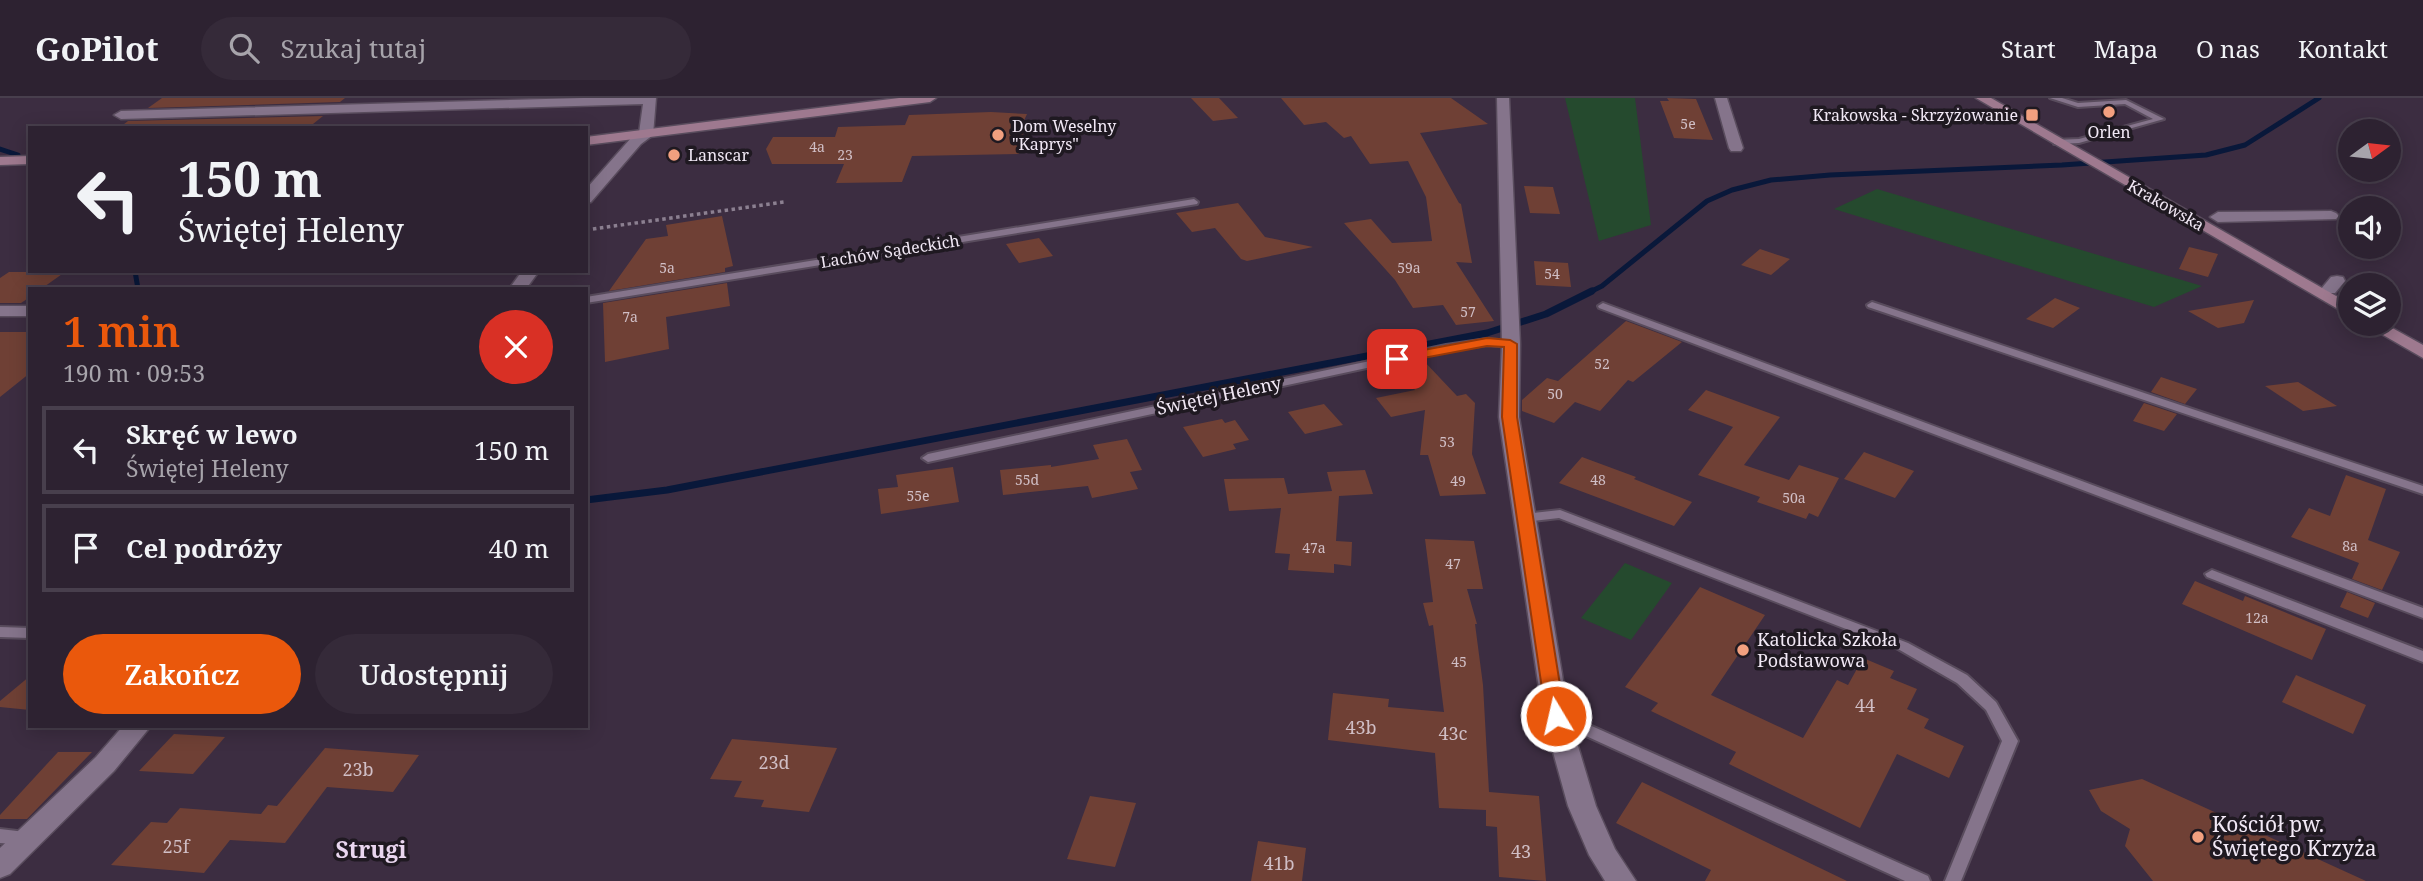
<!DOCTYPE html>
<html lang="pl">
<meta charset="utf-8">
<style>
:root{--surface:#2d2231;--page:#352a39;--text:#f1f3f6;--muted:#a7a4ab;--line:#483f4d;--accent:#ea580c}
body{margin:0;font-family:"Noto Serif",serif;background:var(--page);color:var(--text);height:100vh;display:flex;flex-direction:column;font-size:26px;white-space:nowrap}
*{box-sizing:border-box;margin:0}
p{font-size:23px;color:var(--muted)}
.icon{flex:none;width:38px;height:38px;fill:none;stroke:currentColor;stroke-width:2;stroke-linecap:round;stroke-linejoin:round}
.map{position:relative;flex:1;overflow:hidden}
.drawer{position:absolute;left:28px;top:189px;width:560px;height:441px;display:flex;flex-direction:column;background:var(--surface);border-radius:0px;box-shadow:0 4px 18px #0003,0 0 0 2px var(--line)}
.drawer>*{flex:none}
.top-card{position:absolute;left:28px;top:28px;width:560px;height:147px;border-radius:0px;box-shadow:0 4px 18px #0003,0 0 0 2px var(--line);background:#2d2231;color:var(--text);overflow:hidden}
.needle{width:46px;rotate:75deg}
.controls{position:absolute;left:2338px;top:21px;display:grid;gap:14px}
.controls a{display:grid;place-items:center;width:63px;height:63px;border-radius:50%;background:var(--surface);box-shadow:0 4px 18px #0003,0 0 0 2px var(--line);font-size:35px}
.pin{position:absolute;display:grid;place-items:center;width:60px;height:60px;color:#fff;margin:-30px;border-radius:14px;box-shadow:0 4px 10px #0006}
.me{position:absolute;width:77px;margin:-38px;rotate:351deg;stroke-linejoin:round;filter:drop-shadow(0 0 5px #0008)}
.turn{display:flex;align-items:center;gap:24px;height:147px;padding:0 35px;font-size:32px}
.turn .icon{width:91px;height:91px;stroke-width:2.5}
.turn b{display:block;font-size:49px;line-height:60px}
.round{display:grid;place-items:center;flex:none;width:74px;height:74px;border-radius:37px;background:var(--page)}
.head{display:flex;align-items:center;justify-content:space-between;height:119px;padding:0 35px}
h1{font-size:42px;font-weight:600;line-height:52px;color:var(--accent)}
.action{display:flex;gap:14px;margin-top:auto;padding:14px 35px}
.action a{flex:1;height:80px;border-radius:42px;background:var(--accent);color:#fff;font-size:28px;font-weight:600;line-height:80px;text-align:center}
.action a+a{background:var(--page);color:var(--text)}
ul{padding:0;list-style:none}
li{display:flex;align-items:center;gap:21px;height:88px;margin:0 14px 10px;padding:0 21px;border:4px solid var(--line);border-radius:0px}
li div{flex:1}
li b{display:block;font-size:26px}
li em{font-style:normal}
header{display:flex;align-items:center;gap:42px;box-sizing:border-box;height:98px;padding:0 35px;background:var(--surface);border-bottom:2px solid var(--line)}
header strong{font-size:33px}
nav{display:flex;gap:38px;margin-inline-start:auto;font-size:24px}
.search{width:490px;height:63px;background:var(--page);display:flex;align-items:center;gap:18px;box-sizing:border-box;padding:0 24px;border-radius:38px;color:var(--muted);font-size:26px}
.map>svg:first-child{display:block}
</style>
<header>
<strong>GoPilot</strong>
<div class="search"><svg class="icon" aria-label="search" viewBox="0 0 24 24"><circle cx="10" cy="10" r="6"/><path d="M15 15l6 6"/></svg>Szukaj tutaj</div>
<nav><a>Start</a><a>Mapa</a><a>O nas</a><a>Kontakt</a></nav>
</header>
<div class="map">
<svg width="2423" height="783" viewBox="0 0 2423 783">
<rect width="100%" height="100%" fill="#3c2d41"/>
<g fill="#254a2e">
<polygon points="1565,0 1635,0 1651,127 1599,143"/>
<polygon points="1877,91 2202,188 2154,209 1834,111"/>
<polygon points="1625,465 1672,485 1631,542 1581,520"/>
</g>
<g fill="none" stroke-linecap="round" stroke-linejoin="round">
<g stroke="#09183a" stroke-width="5">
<polyline points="0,51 18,57"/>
<polyline points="135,173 138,191"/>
<polyline points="1588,195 1602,188 1707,103 1732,92 1771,82 1830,77 2062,67 2206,57 2245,47 2319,0"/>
</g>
<polyline stroke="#09183a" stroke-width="7" points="586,402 667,392 1487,235 1546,216 1592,193"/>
</g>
<g fill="#6f4035">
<polygon points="162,0 345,0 340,4 148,10"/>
<polygon points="1191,0 1219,0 1238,20 1213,23"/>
<polygon points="1281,0 1451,0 1488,26 1420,35 1459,105 1461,106 1472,165 1456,164 1494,223 1456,227 1443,207 1413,210 1395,182 1344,125 1371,121 1392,145 1432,143 1426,99 1408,63 1370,66 1351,38 1344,40 1326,24 1304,27"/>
<polygon points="1667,0 1696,1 1713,42 1674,40 1660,3 1669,3"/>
<polygon points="991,14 1027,16 1021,29 1025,28 1019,56 912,58 902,84 836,85 844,66 772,66 766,51 773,39 835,39 838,29 905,27 909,17"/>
<polygon points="323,18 308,30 119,30 128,23"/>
<polygon points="1524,88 1553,89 1560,116 1530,115"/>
<polygon points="1238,105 1265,139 1313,149 1247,163 1241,161 1215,130 1192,134 1176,115"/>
<polygon points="722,118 733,168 725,170 725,174 609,193 646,141 668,138 666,127"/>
<polygon points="1039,140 1053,158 1019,165 1006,146"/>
<polygon points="2189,149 2218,156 2208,179 2179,171"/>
<polygon points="1760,151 1790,161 1771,177 1741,167"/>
<polygon points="1534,163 1568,165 1571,189 1536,187"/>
<polygon points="9,174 65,174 41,191 30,191 30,199 21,205 0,205 0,180"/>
<polygon points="727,185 730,208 666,219 669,251 605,264 603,205"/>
<polygon points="2055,200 2080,210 2053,230 2026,221"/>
<polygon points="2254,202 2244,225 2218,230 2188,213"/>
<polygon points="1626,223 1682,244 1633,284 1628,282 1600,313 1575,304 1554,325 1522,313 1522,302 1547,280 1558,283"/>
<polygon points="0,234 30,234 30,275 0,299"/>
<polygon points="1422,261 1457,298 1466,296 1475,305 1472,356 1486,396 1440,398 1428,357 1420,357 1425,312 1391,319 1376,300 1415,292 1394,267"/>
<polygon points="2161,279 2197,291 2185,306 2151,294"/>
<polygon points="2298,284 2337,308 2303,313 2265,288"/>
<polygon points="1706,292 1780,319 1744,367 1789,382 1799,367 1839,380 1818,419 1809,415 1806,421 1757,404 1760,399 1698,377 1733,329 1688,312"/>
<polygon points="2144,305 2177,316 2164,333 2133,323"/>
<polygon points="1324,306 1343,327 1305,336 1288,314"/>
<polygon points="1222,321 1225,325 1235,322 1249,342 1233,346 1236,351 1203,359 1183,329"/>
<polygon points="1127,341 1142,372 1130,374 1138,391 1092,400 1088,388 1003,397 1000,372 1051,367 1051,369 1099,361 1093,347"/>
<polygon points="1864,354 1914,373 1895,400 1844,381"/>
<polygon points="1582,359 1636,379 1634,381 1692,404 1674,428 1559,385"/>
<polygon points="953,369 959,404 881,416 878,391 898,389 896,377"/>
<polygon points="1365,372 1373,396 1339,398 1336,443 1352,444 1351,468 1334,466 1334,475 1288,472 1290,456 1275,455 1281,410 1229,413 1224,381 1284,380 1288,396 1332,393 1327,374"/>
<polygon points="2346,377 2386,391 2368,442 2400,454 2382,492 2352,481 2359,465 2291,439 2309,410 2330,418"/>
<polygon points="1425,441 1474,443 1483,491 1467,491 1477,526 1475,526 1483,587 1489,694 1539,698 1546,783 1499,779 1497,729 1486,728 1486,712 1439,710 1435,655 1328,642 1333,595 1389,601 1388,609 1444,614 1433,527 1429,528 1423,505 1433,504"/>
<polygon points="2195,483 2243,503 2245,498 2326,531 2312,562 2182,506"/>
<polygon points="1700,489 1765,517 1711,597 1803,640 1837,582 1848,587 1863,560 1894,573 1890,580 1917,591 1907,611 1929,621 1924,630 1964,648 1949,680 1897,656 1860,730 1729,666 1736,654 1651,613 1658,605 1625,589"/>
<polygon points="2347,494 2375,505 2368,520 2340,509"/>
<polygon points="2296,577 2366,607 2353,636 2282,604"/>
<polygon points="30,578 30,612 0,609 0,603"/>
<polygon points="174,636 225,639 193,676 139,673"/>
<polygon points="732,641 837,650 809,714 761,709 764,702 734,699 742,683 710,681"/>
<polygon points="325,650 419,657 393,694 327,689 285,745 230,742 204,775 111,767 151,724 167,725 180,710 261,716 268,707 277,708"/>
<polygon points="58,654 92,654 27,721 0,721 0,717"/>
<polygon points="2142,681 2366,783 2153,783 2125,748 2130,731 2101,713 2089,692"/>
<polygon points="1642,684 1847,783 1705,783 1711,772 1616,725"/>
<polygon points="1090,698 1136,705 1115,769 1067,761"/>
<polygon points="1258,743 1306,750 1302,783 1251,783"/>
</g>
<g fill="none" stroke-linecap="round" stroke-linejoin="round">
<g stroke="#594c5d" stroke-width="4">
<g id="lane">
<polygon points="2050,0 2062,0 2078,5 2126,2 2164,21 2079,45 2057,46 2054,46 2054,42 2079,41 2153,21 2125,6 2078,9"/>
<polygon points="1194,101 1198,104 1197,106 586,205 586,199"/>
<polygon points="1872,204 2423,388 2423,396 1868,209 1867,207"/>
<polygon points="1603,205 2423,510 2423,520 1599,210 1598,208"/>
<polygon points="1487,241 1511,243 1516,246 1511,249 1487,247 1446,253 928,364 922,360 928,356 1446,247"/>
<polygon points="1560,412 1908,545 1967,577 1996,604 2018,643 1961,783 1945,783 2002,643 1986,612 1957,585 1898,551 1559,420 1524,424 1518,420 1524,416"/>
<polygon points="2212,472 2423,553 2423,564 2207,479 2205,476"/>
<polygon points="0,529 30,530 30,540 0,539"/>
<polygon points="1558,613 1928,778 1930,783 1905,783 1553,623 1550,619 1553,615"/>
<polygon points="0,731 34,735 36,740 34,745 28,747 0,745"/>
</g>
</g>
<g stroke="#594c5d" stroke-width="3">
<g id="street">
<polygon points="583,0 656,0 653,37 641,46 591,104 586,105 586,91 631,40 639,35 643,6 121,21 114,17 121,13"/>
<polygon points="1497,0 1509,0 1520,246 1519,319 1569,618 1596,708 1615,751 1636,783 1605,783 1589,757 1568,708 1543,618 1499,319 1502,246"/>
<polygon points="1715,0 1727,0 1743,50 1741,53 1731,53 1729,50"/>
<polygon points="2331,113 2336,115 2339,118 2336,121 2218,124 2210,119 2218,114"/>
<polygon points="522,173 539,173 526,191 509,191"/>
<polygon points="2337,178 2343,179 2345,183 2335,195 2323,195 2321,191 2331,179"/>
<rect x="0" y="208" width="30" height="10"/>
<polygon points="123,628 151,628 114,673 10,776 0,780 0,750 96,659"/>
</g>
</g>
<g stroke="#594c5d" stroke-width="3">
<g id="secondary">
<polygon points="899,0 936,0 930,4 586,47 586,39"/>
<polygon points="1976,0 1991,0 2350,206 2350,218"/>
<polygon points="30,58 30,66 0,67 0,59"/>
<polygon points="2364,226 2385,226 2423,247 2423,260"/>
</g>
</g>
<polyline stroke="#8c8091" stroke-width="3.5" stroke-dasharray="3.5 3.5" stroke-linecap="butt" points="586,132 784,104"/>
<use href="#lane" fill="#85748b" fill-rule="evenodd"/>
<use href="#street" fill="#85748b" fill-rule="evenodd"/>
<use href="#secondary" fill="#9e798f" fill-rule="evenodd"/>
</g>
<polygon fill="#ea580c" stroke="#983908" stroke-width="2" points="1487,240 1510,242 1517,246 1517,319 1565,618 1562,624 1556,626 1549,624 1546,618 1502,319 1504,249 1487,248 1397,265 1390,261 1397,257"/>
<g fill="#f2a07f" stroke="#1f1921" stroke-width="2.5">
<circle cx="2109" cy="14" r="7"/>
<rect x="2025" y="10" width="14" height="14" rx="3.5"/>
<circle cx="998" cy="37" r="7"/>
<circle cx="674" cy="57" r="7"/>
<circle cx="1743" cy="552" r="7"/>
<circle cx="2198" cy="739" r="7"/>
</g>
<g text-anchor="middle" stroke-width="7" stroke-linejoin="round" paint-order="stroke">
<g font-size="14" fill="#d0bec5">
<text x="1688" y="31">5e</text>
<text x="817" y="54">4a</text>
<text x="845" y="62">23</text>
<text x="667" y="175">5a</text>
<text x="1409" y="175">59a</text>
<text x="1552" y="181">54</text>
<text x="1468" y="219">57</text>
<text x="630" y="224">7a</text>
<text x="1602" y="271">52</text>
<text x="1555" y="301">50</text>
<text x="1447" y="349">53</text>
<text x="1027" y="387">55d</text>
<text x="1598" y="387">48</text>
<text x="1458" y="388">49</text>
<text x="918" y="403">55e</text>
<text x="1794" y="405">50a</text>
<text x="2350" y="453">8a</text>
<text x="1314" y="455">47a</text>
<text x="1453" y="471">47</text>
<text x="2257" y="525">12a</text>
<text x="1459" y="569">45</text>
</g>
<g font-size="16" fill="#f1e8f5" stroke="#1f1921" text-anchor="start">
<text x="2018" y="23" text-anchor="end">Krakowska - Skrzyżowanie</text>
<text x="1012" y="34">Dom Weselny<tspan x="1012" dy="18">"Kaprys"</tspan></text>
<text x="2109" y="40" text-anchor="middle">Orlen</text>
<text x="688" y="63">Lanscar</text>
</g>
<g font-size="16" fill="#f1e8f5" stroke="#1f1921">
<text transform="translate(2166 107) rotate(30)" y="6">Krakowska</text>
<text transform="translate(890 153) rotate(-9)" y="6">Lachów Sądeckich</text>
</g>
<g font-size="18" fill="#f1e8f5" stroke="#1f1921">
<text transform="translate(1219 298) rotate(-12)" y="6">Świętej Heleny</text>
</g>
<g font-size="18" fill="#f1e8f5" stroke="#1f1921" text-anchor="start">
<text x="1757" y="548">Katolicka Szkoła<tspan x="1757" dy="21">Podstawowa</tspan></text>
</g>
<g font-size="18" fill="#d0bec5">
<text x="1865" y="614">44</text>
<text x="1361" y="636">43b</text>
<text x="1453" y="642">43c</text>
<text x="774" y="671">23d</text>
<text x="358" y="678">23b</text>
<text x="176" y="755">25f</text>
<text x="1521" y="760">43</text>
<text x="1279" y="772">41b</text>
</g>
<g font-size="21" fill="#f1e8f5" stroke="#1f1921" text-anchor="start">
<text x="2212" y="734">Kościół pw.<tspan x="2212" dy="24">Świętego Krzyża</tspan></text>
</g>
<g font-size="23" font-weight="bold" fill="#e9d6ef" stroke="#1f1921">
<text x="371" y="760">Strugi</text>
</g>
</g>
</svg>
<div class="controls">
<a><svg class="needle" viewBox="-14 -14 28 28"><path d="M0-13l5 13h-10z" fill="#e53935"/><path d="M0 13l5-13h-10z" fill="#a7a4ab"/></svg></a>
<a><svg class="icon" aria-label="sound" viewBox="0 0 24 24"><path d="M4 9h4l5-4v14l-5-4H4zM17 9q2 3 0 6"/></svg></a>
<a><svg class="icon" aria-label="layers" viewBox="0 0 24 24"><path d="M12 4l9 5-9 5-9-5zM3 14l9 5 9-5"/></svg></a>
</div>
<div class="pin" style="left:1397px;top:261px;background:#d93025"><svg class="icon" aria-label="arrive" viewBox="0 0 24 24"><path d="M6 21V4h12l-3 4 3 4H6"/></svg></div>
<svg class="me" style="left:1556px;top:618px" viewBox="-20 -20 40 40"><circle r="17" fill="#ea580c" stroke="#fff" stroke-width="3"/><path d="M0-11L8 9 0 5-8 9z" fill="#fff"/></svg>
<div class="top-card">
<div class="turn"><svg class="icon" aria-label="left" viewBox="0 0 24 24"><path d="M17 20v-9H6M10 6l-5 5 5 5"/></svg><div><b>150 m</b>Świętej Heleny</div></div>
</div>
<section class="drawer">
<div class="head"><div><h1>1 min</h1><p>190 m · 09:53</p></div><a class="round" style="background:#d93025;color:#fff"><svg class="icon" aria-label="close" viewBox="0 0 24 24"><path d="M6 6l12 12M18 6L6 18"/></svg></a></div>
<ul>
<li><svg class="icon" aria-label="left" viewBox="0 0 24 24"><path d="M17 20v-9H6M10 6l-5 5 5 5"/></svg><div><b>Skręć w lewo</b><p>Świętej Heleny</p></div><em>150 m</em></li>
<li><svg class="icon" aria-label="arrive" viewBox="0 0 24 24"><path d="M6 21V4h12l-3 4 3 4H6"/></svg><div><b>Cel podróży</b></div><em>40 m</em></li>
</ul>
<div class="action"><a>Zakończ</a><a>Udostępnij</a></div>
</section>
</div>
